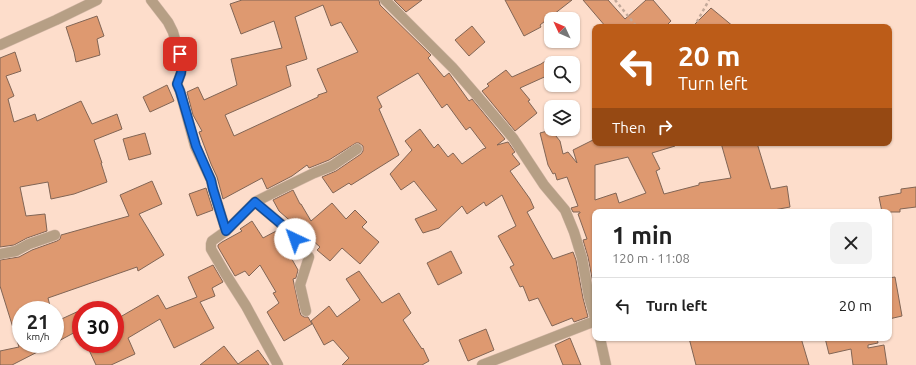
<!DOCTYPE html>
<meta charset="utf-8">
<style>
:root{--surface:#fff;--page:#f2f2f2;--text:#222;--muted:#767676;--line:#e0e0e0}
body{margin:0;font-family:Ubuntu,sans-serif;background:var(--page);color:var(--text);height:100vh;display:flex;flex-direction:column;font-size:15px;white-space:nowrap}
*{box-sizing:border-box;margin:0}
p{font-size:13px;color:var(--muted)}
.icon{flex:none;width:22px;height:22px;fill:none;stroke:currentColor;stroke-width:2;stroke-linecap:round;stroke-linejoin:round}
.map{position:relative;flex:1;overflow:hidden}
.sheet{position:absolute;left:592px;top:209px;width:300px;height:132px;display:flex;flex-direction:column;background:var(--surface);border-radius:8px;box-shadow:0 1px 3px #0004}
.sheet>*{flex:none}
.hud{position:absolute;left:592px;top:24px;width:300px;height:122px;border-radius:8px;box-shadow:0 1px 3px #0004;background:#bc5c18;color:#fff;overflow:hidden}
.needle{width:26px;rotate:314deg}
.fabs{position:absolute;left:544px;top:12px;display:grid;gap:8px}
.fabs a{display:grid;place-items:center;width:36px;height:36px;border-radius:8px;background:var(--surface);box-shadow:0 1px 3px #0004;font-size:20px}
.speed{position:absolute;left:12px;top:301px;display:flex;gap:8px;font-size:20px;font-weight:700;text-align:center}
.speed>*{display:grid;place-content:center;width:52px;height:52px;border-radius:50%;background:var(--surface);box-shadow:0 1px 3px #0004;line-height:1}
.speed small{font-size:10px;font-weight:400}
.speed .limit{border:6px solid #d22;background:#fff;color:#111}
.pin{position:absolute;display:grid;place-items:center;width:34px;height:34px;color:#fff;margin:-17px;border-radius:8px;box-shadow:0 2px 6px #0006}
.me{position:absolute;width:44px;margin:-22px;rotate:318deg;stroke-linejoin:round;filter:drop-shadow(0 0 3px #0008)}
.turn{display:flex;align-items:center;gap:14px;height:84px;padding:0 20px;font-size:18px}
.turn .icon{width:52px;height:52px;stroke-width:2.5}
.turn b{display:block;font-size:28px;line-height:34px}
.then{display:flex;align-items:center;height:38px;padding:0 20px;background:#0003;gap:8px;font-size:15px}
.round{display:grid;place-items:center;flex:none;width:42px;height:42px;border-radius:8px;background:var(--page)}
.overview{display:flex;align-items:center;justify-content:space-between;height:68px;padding:0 20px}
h1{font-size:24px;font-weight:700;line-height:30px}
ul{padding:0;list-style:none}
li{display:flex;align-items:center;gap:12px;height:56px;padding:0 20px;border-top:1px solid var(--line)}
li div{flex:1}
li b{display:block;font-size:15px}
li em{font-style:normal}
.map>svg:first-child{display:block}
</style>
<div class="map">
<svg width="916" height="365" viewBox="0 0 916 365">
<rect width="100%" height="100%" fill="#fdddcb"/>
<g fill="#de9970" stroke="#816555" fill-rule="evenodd">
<path d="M242 0H379L380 5 431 55 428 58 444 77 449 73 469 101 472 99 505 139 497 145 508 142 515 152 512 154 520 164 510 171 530 199 534 208 527 212 553 259 573 252 576 260 583 298 588 317 574 322 572 318 552 326 538 298 529 301 523 286 520 287 510 267 514 265 498 236 516 226 502 195 486 206 484 202 467 214 462 206 439 228 423 233 415 219 437 210 414 181 401 190 390 174 412 150 405 141 420 129 434 148 438 144 448 157 453 153 462 164 483 149 486 148 470 127 466 130 447 104 442 108 418 73 377 97 382 107 379 109 399 155 351 185 349 183 333 193 322 177 336 171 361 154 363 151V146L359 143H356L329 160 309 168 307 165 292 176 267 189 262 178 223 199 217 177 211 164 199 132 202 131 193 115 187 92 198 87 204 100 237 85 231 59 282 48 274 21 241 34 230 4ZM323 5 331 26 341 22 358 52 317 69 327 92 318 95V97L234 136 225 115 291 86 286 66 307 59 295 17Z"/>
<polygon points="394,0 422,0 406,12"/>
<polygon points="505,0 572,0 540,25 541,27 524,36"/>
<polygon points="583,0 608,0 625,19 646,0 653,0 671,21 665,27 606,27"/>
<polygon points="711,8 734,27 692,27"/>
<polygon points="97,16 104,36 97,39 100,55 76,62 74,52 66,27"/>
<polygon points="472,26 485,42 469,56 455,40"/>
<polygon points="15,52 21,71 6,76 14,96 8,99 14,122 35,114 37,121 81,101 92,124 117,114 122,129 94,140 102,163 101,163 107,182 74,194 51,199 48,182 20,187 26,216 45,214 47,231 27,238 14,245 0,247 0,58"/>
<polygon points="551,57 551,74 520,88 530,100 528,101 537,113 515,131 482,91 489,86 487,84 506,70 512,77 541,64"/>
<polygon points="167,85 174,101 150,112 143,97"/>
<path d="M551 130 560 141 563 154 568 152 577 163 573 150 595 139V143H674L675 146 652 153 660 169 656 171 664 194 699 185V183L731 178 721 143H757L771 189 787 186 790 207 763 212H595V294L588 257 583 240 587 239 578 214 580 213V212H573L571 208 578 206 567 177 557 180 555 173 553 174 548 165 540 133ZM628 157 646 193 619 203 616 193 595 200V165Z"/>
<polygon points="145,133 151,154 129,160 123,139"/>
<polygon points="152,181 162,204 139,214 164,255 138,271 137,267 48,298 51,310 21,310 21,344 53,344 12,365 0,365 0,351 19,347 0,286 0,260 19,257 32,250 57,241 60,239 61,235 129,216 120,195"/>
<polygon points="916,187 916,207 900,209 900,212 882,212 879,197 901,193 901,189"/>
<polygon points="206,188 213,210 197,216 189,194"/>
<polygon points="293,190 300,204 301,204 311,221 332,203 346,219 355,210 367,222 362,227 379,242 360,264 342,248 330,261 317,250 320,247 279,211 273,200"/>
<polygon points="252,221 263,238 278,230 282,234 289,245 285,247 298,270 296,278 293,279 300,312 301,315 304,317 308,317 312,324 284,341 267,312 279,303 273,293 276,292 260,265 249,276 245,271 235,276 218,247 218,245 222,242 242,231 240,229"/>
<polygon points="451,251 462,273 438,285 427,263"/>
<polygon points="213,265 223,282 212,288 215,296 200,302 214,328 174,348 160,319 128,338 135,354 111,365 96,365 89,350 103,344 115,344 115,320 158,295 166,309 197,297 188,277"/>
<polygon points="359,271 382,303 399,293 411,313 403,320 422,349 423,348 429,361 422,365 342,365 349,358 333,340 324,345 311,321 329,306 337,317 360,300 346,279"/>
<polygon points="895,277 902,316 889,319 889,278"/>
<polygon points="81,310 81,329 55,343 55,322"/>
<polygon points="486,329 494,350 468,361 459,340"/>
<polygon points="570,338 581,365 563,365 555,345"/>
<polygon points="689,338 801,338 809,365 696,365"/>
<polygon points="825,338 877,338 878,343 868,345 868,348 884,345 887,365 853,365 851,349 829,354"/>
<polygon points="224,346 238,364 258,350 269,365 200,365"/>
</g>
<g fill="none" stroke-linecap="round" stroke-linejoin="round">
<g stroke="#d7bbab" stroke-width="11">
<g id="minor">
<polyline points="151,0 168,22 173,32 182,64 181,73 177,84 180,91 195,146 211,180 213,189 226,231"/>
<polyline points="385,0 453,68 479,98 513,138 544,185 565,210 574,232 582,258 589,297 595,318"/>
<polyline points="0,45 56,20 97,0"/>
<polyline points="255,202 287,229 309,257 300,285 306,311"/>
<polyline points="0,254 16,251 29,244 55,235"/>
<polyline points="600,338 606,365"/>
<polyline points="278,365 246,306 225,273 211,249 211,244 212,241 226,231 255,202 281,189 314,173 332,166 357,149"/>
<polyline points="482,365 595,321"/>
</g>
</g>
<g stroke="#c3a99a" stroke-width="2.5" stroke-dasharray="3 3" stroke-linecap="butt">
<polyline points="615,0 637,27"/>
<polyline points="694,27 709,0"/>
</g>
<use href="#minor" stroke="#b69f85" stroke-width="10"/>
</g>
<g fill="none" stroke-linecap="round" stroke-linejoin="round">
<g stroke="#114b97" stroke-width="10">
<polyline id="route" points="180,54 182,64 181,73 177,84 180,91 196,146 211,180 213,189 226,231 255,202 287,229 295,239"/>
</g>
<use href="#route" stroke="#1a73e8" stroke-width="7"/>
</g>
</svg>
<div class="fabs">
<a><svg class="needle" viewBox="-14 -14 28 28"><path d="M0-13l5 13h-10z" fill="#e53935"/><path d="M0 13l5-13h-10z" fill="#767676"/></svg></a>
<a><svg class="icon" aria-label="search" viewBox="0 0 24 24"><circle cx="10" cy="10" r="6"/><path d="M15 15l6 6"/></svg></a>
<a><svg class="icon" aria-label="layers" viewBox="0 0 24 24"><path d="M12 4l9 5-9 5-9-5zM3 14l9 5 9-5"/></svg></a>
</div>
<div class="speed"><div>21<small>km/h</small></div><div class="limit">30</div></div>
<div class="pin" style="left:180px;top:54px;background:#d93025"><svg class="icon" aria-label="arrive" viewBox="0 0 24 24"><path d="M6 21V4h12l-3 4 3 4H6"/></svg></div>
<svg class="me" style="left:295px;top:239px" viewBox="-20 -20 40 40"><circle r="19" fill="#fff"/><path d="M0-13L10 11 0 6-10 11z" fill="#1a73e8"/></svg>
<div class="hud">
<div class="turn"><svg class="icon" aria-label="left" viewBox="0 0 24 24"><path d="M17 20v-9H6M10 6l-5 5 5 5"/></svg><div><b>20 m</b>Turn left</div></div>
<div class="then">Then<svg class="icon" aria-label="right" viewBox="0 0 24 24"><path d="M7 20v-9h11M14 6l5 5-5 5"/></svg></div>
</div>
<section class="sheet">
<div class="overview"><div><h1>1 min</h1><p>120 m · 11:08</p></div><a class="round"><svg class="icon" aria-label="close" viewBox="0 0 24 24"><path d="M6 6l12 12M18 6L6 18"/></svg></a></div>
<ul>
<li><svg class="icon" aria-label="left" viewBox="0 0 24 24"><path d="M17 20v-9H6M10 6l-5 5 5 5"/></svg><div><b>Turn left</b></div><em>20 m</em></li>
</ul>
</section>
</div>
